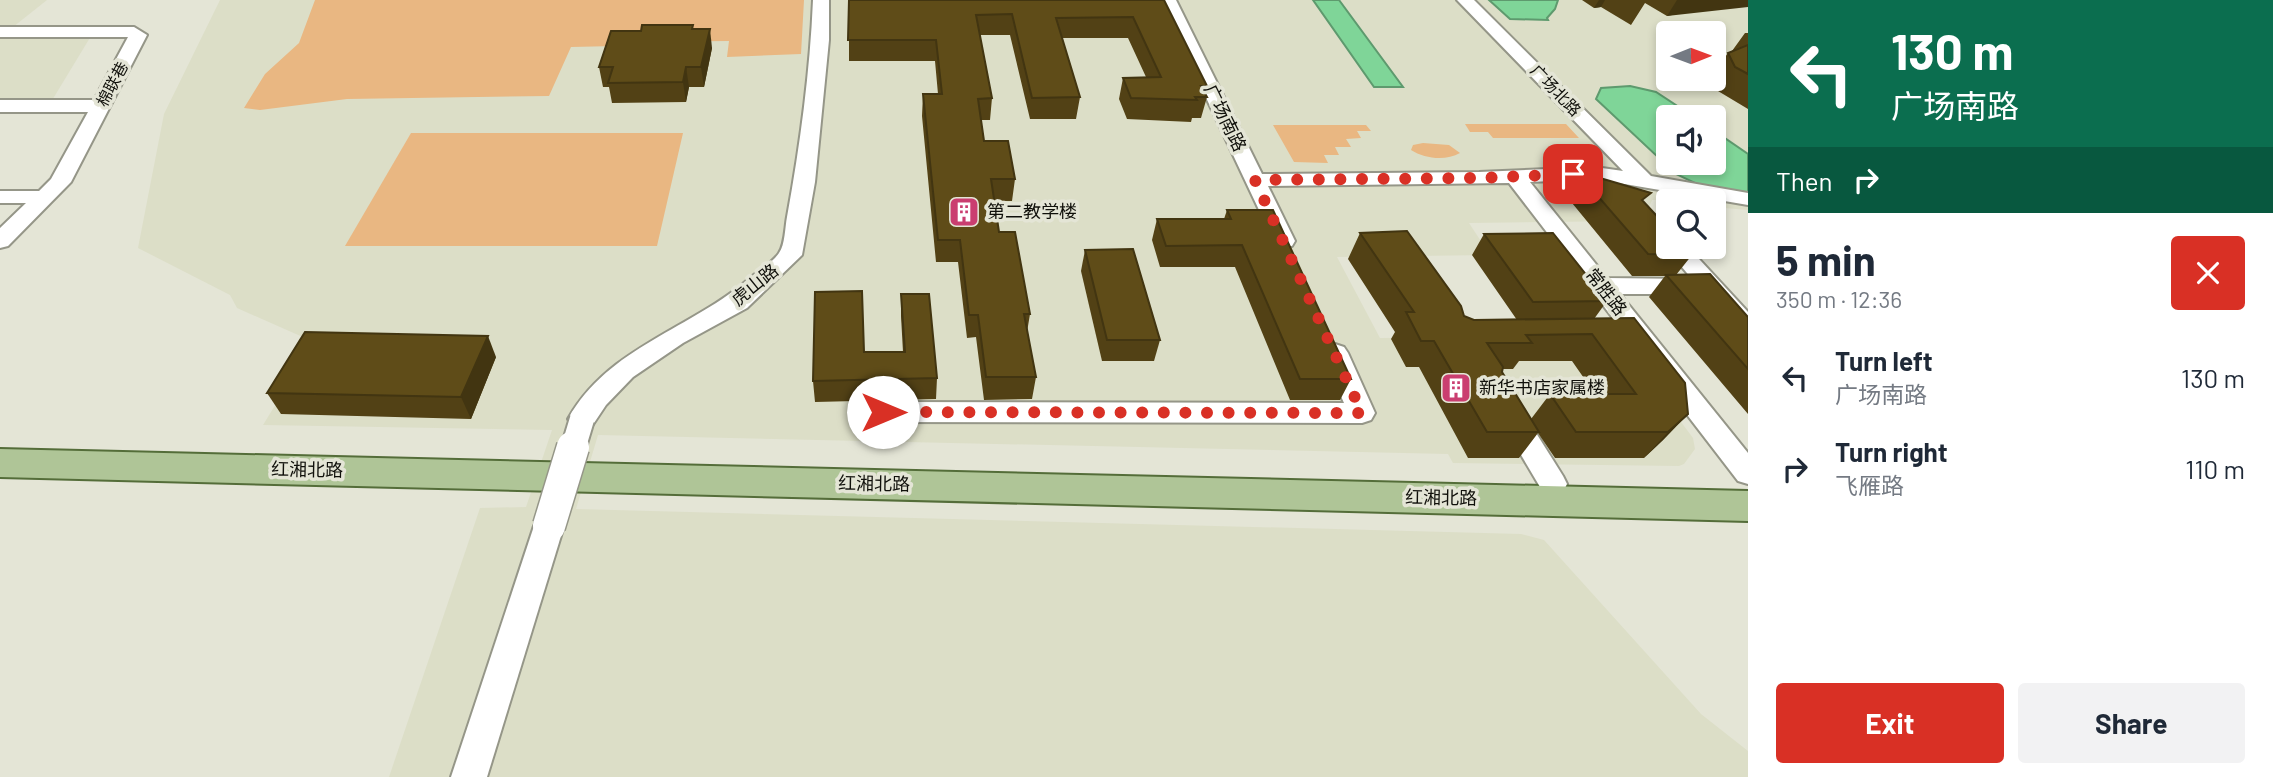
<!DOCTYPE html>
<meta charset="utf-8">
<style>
:root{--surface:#fff;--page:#f2f2f3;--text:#1f2937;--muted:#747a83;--accent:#d93025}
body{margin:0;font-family:Barlow,"Noto Sans SC",sans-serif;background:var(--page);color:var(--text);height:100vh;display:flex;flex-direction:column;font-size:26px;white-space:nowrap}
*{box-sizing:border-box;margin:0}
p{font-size:23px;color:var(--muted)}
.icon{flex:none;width:38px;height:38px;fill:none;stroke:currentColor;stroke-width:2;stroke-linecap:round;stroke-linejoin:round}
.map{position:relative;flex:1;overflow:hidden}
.panel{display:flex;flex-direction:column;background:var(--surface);width:525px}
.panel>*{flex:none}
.banner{background:#0b6e4f;color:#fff;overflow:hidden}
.needle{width:46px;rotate:89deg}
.buttons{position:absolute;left:1656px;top:21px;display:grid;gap:14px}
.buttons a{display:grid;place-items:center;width:70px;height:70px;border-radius:7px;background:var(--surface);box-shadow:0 4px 10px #0003;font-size:35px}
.pin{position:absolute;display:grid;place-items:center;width:60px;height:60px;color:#fff;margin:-30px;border-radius:14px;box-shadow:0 4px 10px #0006}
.me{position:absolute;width:77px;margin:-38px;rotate:90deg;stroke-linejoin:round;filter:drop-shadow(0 0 5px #0008)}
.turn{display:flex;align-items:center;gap:24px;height:147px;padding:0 28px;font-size:32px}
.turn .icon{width:91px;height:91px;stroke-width:2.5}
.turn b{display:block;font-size:49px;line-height:60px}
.then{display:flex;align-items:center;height:66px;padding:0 28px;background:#0003;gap:14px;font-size:26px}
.round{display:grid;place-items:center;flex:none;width:74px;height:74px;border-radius:7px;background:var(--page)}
.summary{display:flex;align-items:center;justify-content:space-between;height:119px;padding:0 28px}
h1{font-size:42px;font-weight:700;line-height:52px}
.primary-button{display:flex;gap:14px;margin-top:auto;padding:14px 28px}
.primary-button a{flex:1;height:80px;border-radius:7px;background:var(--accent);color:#fff;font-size:28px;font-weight:700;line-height:80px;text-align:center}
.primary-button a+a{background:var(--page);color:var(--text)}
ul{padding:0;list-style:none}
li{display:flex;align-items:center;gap:21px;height:91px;padding:0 28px}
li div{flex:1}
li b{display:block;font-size:26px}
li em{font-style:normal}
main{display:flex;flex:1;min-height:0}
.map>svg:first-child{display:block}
</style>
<main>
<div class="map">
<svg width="1748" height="777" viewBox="0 0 1748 777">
<rect width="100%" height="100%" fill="#e4e5d6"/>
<g fill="#dcdec7" fill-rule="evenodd">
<polygon points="0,0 47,0 13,27 0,27"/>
<path d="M220 0H1748V210L1713 207V201L1652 200 1647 213 1628 221 1469 223 1490 255 1337 257 1380 338 1617 336 1693 438 1695 449 1684 464 1679 466 1453 463 1448 454 598 435 576 509 1521 534 1544 540 1701 714 1748 751V777H389L480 508 526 507 552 430 263 425 314 342 237 308 230 295 138 248 164 114ZM1668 33H1713V79H1668ZM1668 117H1713V163H1668Z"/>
<polygon points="0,36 91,36 51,102 0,103"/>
</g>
<g fill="#e9b782">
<polygon points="315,0 804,0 801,54 727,57 729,41 634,42 616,46 571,47 549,96 347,99 260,110 244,108 265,74 299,43"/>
<polygon points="1465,124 1566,124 1579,138 1493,138 1488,132 1470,132"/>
<polygon points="1273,125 1366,125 1371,131 1357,131 1361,138 1346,139 1351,147 1335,147 1339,155 1324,155 1328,163 1294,162"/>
<polygon points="411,133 683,133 657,246 345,246"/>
<path d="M1423 143 1449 145 1460 153C1446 161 1425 159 1411 150L1413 145Z"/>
</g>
<g fill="#7fd598" stroke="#5e9a6e" stroke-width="2">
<polygon points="1313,0 1339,0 1403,87 1374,87"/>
<polygon points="1489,0 1558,0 1555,9 1547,18 1548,20 1510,19"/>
<polygon points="1630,86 1656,92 1694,117 1668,117 1668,163 1713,163 1713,130 1748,154 1748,194 1699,185 1676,174 1596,99 1601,88"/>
</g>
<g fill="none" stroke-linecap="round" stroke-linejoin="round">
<g stroke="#959688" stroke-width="4">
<g id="minor">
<path d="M813 0H829V40L815 182 802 255 747 308 683 343 633 377 606 405 592 426 582 429 572 426 568 419C609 346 692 329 751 277 760 270 773 262 779 253 785 245 785 227 787 217 800 146 810 72 813 0Z"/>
<polygon points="1160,0 1176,0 1262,174 1479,172 1595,167 1623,171 1457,0 1474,0 1651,176 1748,193 1748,205 1595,179 1530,182 1607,278 1692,279 1665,247 1668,242 1668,247 1688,247 1748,312 1748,337 1739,334 1699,288 1696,292 1688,294 1620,294 1748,453 1748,484 1738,481 1509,183 1268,186 1295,241 1292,246 1276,246"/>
<polygon points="0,27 134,27 147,35 71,182 8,246 0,248 0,228 26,203 0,203 0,191 39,191 51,179 88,112 0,112 0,100 94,100 128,37 0,37"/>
<polygon points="1335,344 1344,347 1348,353 1375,413 1371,420 1362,423 883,422 874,419 870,412 874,405 883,402 1344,403 1322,353 1326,347"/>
<polygon points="1511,406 1521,409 1563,476 1567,484 1563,492 1553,495 1543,492 1498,416 1501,409"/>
<polygon points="549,514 560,517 564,526 487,777 451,777 534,526 538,517"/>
</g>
</g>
<g stroke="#546d39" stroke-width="4">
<polygon id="major" points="0,449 1748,491 1748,521 0,477"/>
</g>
<use href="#minor" fill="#fff" fill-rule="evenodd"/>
<use href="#major" fill="#afc597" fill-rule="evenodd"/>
<g stroke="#959688" stroke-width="28" stroke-linecap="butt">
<polyline id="minor-bridge-far1" points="573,449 582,419"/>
</g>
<g stroke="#959688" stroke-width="35" stroke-linecap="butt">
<polyline id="minor-bridge" points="549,526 573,447"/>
</g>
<use href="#minor-bridge-far1" stroke="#fff" stroke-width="24"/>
<use href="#minor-bridge" stroke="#fff" stroke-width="32"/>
</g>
<g fill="#524115" fill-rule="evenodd">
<polygon points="849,0 1164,0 1207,86 1205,92 1207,97 1201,118 1192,118 1191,122 1127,119 1119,99 1123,78 1146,77 1128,38 1062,38 1080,97 1076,119 1030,119 1010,35 980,35 992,98 990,120 981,120 984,141 1015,179 1012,201 994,201 999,232 1030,314 1027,332 1036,377 1032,399 984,400 976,337 967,338 958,262 936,262 922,116 923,94 938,94 935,61 849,61"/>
<polygon points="1582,0 1748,0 1667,16 1645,3 1631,25 1601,7 1594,8"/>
<polygon points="694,29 712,48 704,87 689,87 686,102 612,103 609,87 603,87 599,67"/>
<polygon points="1745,33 1748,33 1748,109 1718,91 1712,79 1713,79 1713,74 1728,53 1732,51"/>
<polygon points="1576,171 1644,202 1692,255 1676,275 1748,317 1748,414 1649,297 1665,276 1632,276 1563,192"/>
<polygon points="1227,210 1351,379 1340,400 1290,400 1235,267 1160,267 1152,240 1157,219 1224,219"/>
<path d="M1360 233 1464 316 1474 320H1517L1472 255 1484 234 1607 301 1594 319 1688 414 1663 440 1644 458H1555L1538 433 1519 458H1468L1419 367H1406L1391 339 1395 332 1348 259ZM1519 361H1572L1595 394H1550L1531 419 1502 372V369H1513Z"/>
<polygon points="1085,250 1160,340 1154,361 1102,361 1081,271"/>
<polygon points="901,294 937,378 936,399 815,402 813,381 864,352 903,352 901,316"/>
<polygon points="496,357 471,419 281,414 267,393"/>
</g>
<g fill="#423511">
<polygon points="1599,0 1605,0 1601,7 1594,8"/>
<polygon points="1677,0 1748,0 1748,7 1667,16"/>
<polygon points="710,29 712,48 704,87 701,67"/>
<polygon points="686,67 689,87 686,102 683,82"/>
<polygon points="488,336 496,357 471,419 461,397"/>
<polygon points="1688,414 1663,440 1644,458 1668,432"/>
</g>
<g fill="#5f4c18" stroke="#423511" stroke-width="2">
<polygon points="849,0 1164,0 1207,86 1201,86 1207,97 1195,97 1197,100 1131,98 1123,78 1161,77 1133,17 1056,18 1080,97 1032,98 1012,14 976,15 992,98 978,99 984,141 1008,141 1015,179 991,179 999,232 1015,232 1030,314 1024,314 1036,377 986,377 978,315 969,315 960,240 938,240 923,94 942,94 936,40 848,40"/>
<polygon points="642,25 693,25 692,29 710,29 701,67 686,67 683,82 608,83 613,67 599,67 611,31 641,31"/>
<polygon points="1748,45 1748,74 1735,67 1728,53"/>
<polygon points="1576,171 1651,193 1642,200 1668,228 1668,247 1685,247 1692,255 1648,254"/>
<polygon points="1227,210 1273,210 1351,379 1300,379 1242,245 1166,246 1157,219 1231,219"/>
<polygon points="1407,231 1461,306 1464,316 1474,320 1634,318 1685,383 1688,414 1668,432 1576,432 1550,394 1636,394 1592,334 1526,335 1532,343 1487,343 1503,367 1502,372 1539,432 1487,432 1434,341 1421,341 1406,312 1414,312 1360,233"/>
<polygon points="1553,233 1607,301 1533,302 1484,234"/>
<polygon points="1133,249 1160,340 1107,340 1085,250"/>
<polygon points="1710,274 1748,317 1748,369 1666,275"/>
<polygon points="862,291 864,352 905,352 901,294 929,294 937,378 813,381 815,292"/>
<polygon points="305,332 488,336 461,397 267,393"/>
</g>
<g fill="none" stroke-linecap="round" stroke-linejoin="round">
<polyline stroke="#d93025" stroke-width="12" stroke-dasharray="0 21.6" points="883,412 1362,413 1255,180 1479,178 1573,174"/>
</g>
<defs>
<g id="building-square" transform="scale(1.575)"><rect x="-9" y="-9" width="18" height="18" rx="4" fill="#ca3e70" stroke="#e4e5d6"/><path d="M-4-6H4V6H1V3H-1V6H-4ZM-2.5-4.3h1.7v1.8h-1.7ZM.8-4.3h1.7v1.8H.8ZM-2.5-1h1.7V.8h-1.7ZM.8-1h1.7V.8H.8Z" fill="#fff"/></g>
</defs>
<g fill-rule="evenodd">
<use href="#building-square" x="964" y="212"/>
<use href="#building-square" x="1456" y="388"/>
</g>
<g text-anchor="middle" stroke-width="7" stroke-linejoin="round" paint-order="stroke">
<g font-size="16" fill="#10100b" stroke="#e4e5d6">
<text transform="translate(112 84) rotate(-62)" y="6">棉联巷</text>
<text transform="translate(1556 90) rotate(46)" y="6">广场北路</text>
</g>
<g font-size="18" fill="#10100b" stroke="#e4e5d6">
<text transform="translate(1225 118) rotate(64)" y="6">广场南路</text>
<text transform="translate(755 285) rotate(-39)" y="6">虎山路</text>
<text transform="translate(1606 292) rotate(52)" y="6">常胜路</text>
<text transform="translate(307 470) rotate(1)" y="6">红湘北路</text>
<text transform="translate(874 484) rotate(1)" y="6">红湘北路</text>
<text transform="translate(1441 498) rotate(1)" y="6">红湘北路</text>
</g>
<g font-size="18" fill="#10100b" stroke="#e4e5d6" text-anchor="start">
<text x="987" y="218">第二教学楼</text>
<text x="1479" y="394">新华书店家属楼</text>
</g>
</g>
</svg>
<div class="buttons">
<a><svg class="needle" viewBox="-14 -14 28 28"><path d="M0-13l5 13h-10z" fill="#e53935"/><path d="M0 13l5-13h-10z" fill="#747a83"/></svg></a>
<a><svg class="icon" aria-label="sound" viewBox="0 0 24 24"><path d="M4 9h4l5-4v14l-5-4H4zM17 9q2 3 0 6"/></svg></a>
<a><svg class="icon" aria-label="search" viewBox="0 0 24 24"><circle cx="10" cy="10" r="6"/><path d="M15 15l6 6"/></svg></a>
</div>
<div class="pin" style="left:1573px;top:174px;background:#d93025"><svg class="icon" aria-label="arrive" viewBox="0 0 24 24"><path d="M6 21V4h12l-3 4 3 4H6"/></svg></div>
<svg class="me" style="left:883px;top:412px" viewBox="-20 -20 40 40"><circle r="19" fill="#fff"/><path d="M0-13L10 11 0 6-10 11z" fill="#d93025"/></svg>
</div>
<section class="panel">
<div class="banner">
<div class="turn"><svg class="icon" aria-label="left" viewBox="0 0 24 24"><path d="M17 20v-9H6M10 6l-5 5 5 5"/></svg><div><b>130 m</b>广场南路</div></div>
<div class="then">Then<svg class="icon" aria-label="right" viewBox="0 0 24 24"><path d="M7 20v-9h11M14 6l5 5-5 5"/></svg></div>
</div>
<div class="summary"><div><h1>5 min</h1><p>350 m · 12:36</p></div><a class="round" style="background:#d93025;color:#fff"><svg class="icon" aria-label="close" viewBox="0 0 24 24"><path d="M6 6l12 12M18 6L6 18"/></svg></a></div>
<ul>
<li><svg class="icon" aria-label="left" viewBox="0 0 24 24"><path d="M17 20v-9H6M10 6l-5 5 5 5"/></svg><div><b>Turn left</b><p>广场南路</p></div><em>130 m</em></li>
<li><svg class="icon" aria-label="right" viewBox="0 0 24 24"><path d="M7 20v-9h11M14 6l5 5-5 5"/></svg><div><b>Turn right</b><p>飞雁路</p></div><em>110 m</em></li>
</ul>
<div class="primary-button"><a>Exit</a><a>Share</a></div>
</section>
</main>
